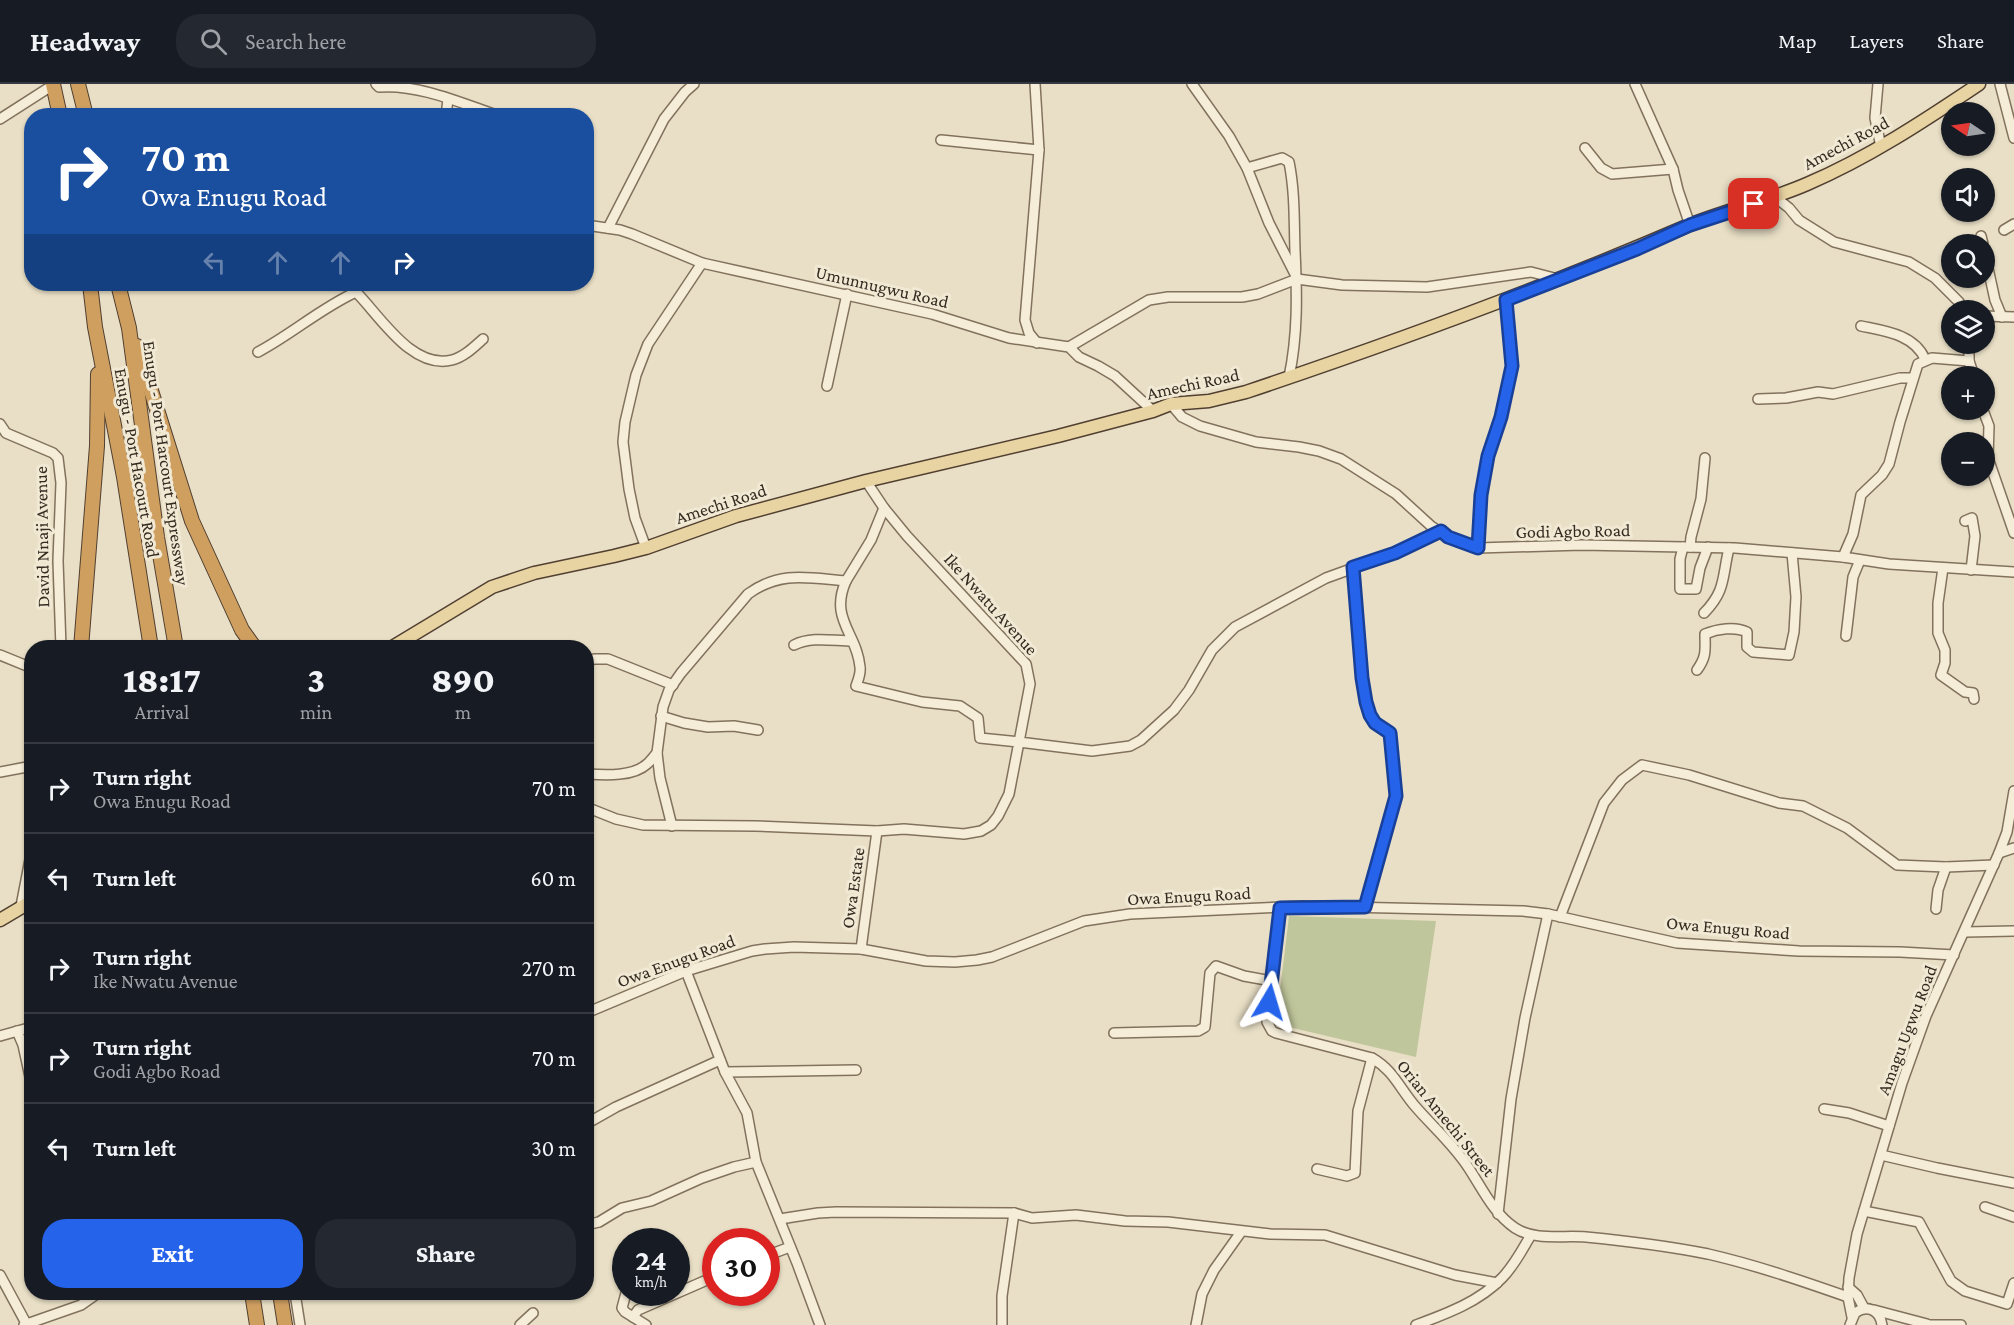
<!DOCTYPE html>
<meta charset="utf-8">
<style>
:root{--surface:#171b24;--page:#242831;--text:#f1f3f6;--muted:#9ea1a6;--line:#363941;--accent:#2563eb}
body{margin:0;font-family:"Crimson Pro",serif;background:var(--page);color:var(--text);height:100vh;display:flex;flex-direction:column;font-size:22px;white-space:nowrap}
*{box-sizing:border-box;margin:0}
p{font-size:20px;color:var(--muted)}
.icon{flex:none;width:33px;height:33px;fill:none;stroke:currentColor;stroke-width:2;stroke-linecap:round;stroke-linejoin:round}
.map{position:relative;flex:1;overflow:hidden}
.side{position:absolute;left:24px;top:556px;width:570px;height:660px;display:flex;flex-direction:column;background:var(--surface);border-radius:24px;box-shadow:0 2px 4px #0004}
.side>*{flex:none}
.guide{position:absolute;left:24px;top:24px;width:570px;height:183px;border-radius:24px;box-shadow:0 2px 4px #0004;background:#1a4fa0;color:#fff;overflow:hidden}
.needle{width:39px;rotate:283deg}
.buttons{position:absolute;left:1941px;top:18px;display:grid;gap:12px}
.buttons a{display:grid;place-items:center;width:54px;height:54px;border-radius:50%;background:var(--surface);box-shadow:0 2px 4px #0004;font-size:30px}
.speed{position:absolute;left:612px;top:1144px;display:flex;gap:12px;font-size:30px;font-weight:700;text-align:center}
.speed>*{display:grid;place-content:center;width:78px;height:78px;border-radius:50%;background:var(--surface);box-shadow:0 2px 4px #0004;line-height:1}
.speed small{font-size:15px;font-weight:400}
.speed .limit{border:9px solid #d22;background:#fff;color:#111}
.pin{position:absolute;display:grid;place-items:center;width:51px;height:51px;color:#fff;margin:-26px;border-radius:12px;box-shadow:0 3px 9px #0006}
.me{position:absolute;width:66px;margin:-33px;rotate:7deg;stroke-linejoin:round;filter:drop-shadow(0 0 4px #0008)}
.turn{display:flex;align-items:center;gap:21px;height:126px;padding:0 18px;font-size:27px}
.turn .icon{width:78px;height:78px;stroke-width:2.5}
.turn b{display:block;font-size:42px;line-height:51px}
.lanes{display:flex;align-items:center;height:57px;padding:0 18px;background:#0003;justify-content:center;gap:30px;direction:ltr}
.lanes .off{opacity:.35}
.eta{display:flex;justify-content:space-evenly;align-items:center;height:102px;text-align:center}
.eta b{font-size:36px;font-weight:800;line-height:42px}
.button{display:flex;gap:12px;margin-top:auto;padding:12px 18px}
.button a{flex:1;height:69px;border-radius:24px;background:var(--accent);color:#fff;font-size:24px;font-weight:800;line-height:69px;text-align:center}
.button a+a{background:var(--page);color:var(--text)}
ul{padding:0;list-style:none}
li{display:flex;align-items:center;gap:18px;height:90px;padding:0 18px;border-top:2px solid var(--line)}
li div{flex:1}
li b{display:block;font-size:22px}
li em{font-style:normal}
header{display:flex;align-items:center;gap:36px;box-sizing:border-box;height:84px;padding:0 30px;background:var(--surface);border-bottom:2px solid var(--line)}
header strong{font-size:28px}
nav{display:flex;gap:33px;margin-inline-start:auto;font-size:21px}
.search{width:420px;height:54px;background:var(--page);display:flex;align-items:center;gap:15px;box-sizing:border-box;padding:0 21px;border-radius:24px;color:var(--muted);font-size:22px}
.map>svg:first-child{display:block}
</style>
<header>
<strong>Headway</strong>
<div class="search"><svg class="icon" aria-label="search" viewBox="0 0 24 24"><circle cx="10" cy="10" r="6"/><path d="M15 15l6 6"/></svg>Search here</div>
<nav><a>Map</a><a>Layers</a><a>Share</a></nav>
</header>
<div class="map">
<svg width="2014" height="1241" viewBox="0 0 2014 1241">
<rect width="100%" height="100%" fill="#e9dfc6"/>
<polygon fill="#c0c69b" points="1289,832 1436,837 1416,973 1276,940"/>
<g fill="none" stroke-linecap="round" stroke-linejoin="round">
<g stroke="#82725d" stroke-width="12">
<g id="minor">
<path d="M376 0 379 3C419 0 461 19 499 32"/>
<polyline points="1035,0 1039,66 1025,236 1029,249 1037,259"/>
<polyline points="1192,0 1229,52 1247,84 1269,139 1295,190"/>
<polyline points="1635,0 1673,85 1678,106 1690,141"/>
<polyline points="1878,0 1875,34 1881,63"/>
<polyline points="2000,0 2014,54"/>
<polyline points="446,32 448,15"/>
<polyline points="0,35 53,1"/>
<polyline points="941,56 1039,66"/>
<polyline points="1585,64 1601,84 1612,90 1673,85"/>
<path d="M1247 84 1282 74 1289 78C1295 108 1294 137 1295 167 1297 209 1298 251 1289 293"/>
<polyline points="1775,113 1789,124 1799,136 1834,158 1909,178 1935,194 1959,218 1961,226"/>
<polyline points="586,141 620,146 632,150 702,179 932,230 1009,254 1069,263 1079,273 1098,282 1115,292 1153,327"/>
<polyline points="608,144 664,35 685,8 694,0"/>
<polyline points="2004,146 2014,140"/>
<polyline points="1981,152 1983,160"/>
<polyline points="1984,166 1995,216 2002,233"/>
<polyline points="1984,232 2014,233"/>
<path d="M1861 242C1884 247 1914 250 1925 275"/>
<polyline points="1969,260 1969,277 1974,292"/>
<polyline points="1069,263 1149,216 1168,213 1242,213 1258,210 1297,195 1342,201 1427,203 1531,188 1558,195"/>
<path d="M258 268C292 250 321 224 356 208 380 232 412 286 452 276 464 273 474 263 483 255"/>
<polyline points="827,302 847,210"/>
<polyline points="1758,315 1786,314 1818,308 1833,310 1900,294 1913,294"/>
<polyline points="1171,320 1182,333 1200,342 1256,358 1299,363 1319,367 1341,375 1396,410 1431,442 1448,453 1478,464 1582,461 1735,464 1843,473 1889,480 2014,488"/>
<polyline points="1983,326 1989,342 1988,374 2014,449"/>
<polyline points="0,340 6,349 53,369 58,374 61,399 58,477 61,564"/>
<polyline points="866,397 884,424 907,452 1026,580 1030,600 1019,658 1092,667 1130,662 1141,656 1174,626 1189,606 1212,566 1235,543 1326,494 1395,469 1441,447"/>
<polyline points="1965,437 1972,434 1975,452 1971,486"/>
<polyline points="1683,463 1680,475 1680,505 1696,505 1700,484 1708,463"/>
<polyline points="1690,463 1691,453 1701,415 1705,374"/>
<polyline points="646,464 635,434 629,405 623,358 625,338 636,291 648,260 702,179"/>
<polyline points="1478,464 1481,411 1488,372 1501,333 1512,282 1506,216"/>
<polyline points="1843,473 1853,450 1861,411 1882,391 1889,380 1900,338 1918,280 1932,274 1969,277"/>
<polyline points="1353,483 1362,594 1366,618 1370,631 1375,639 1390,649 1396,712 1365,823"/>
<polyline points="1943,484 1938,519 1938,549 1945,566 1945,579 1941,591 1965,608 1973,609 1974,615"/>
<path d="M1704 529C1726 507 1722 493 1729 464"/>
<polyline points="1846,552 1853,493 1860,476"/>
<path d="M794 561C812 552 833 557 852 557"/>
<polyline points="0,571 32,584"/>
<polyline points="586,578 594,575 608,575 673,601"/>
<path d="M1697 586C1707 572 1705 566 1705 550 1717 545 1735 542 1747 548V563L1753 568 1789 571 1794 548 1796 513 1792 469"/>
<polyline points="661,632 684,639 708,643 734,642 758,646"/>
<polyline points="0,688 32,682"/>
<path d="M586 690C605 691 633 693 647 680 651 677 654 672 657 669"/>
<path d="M586 723 616 735 643 741 755 742 877 747 904 745 964 750 981 747 991 741 998 732 1009 710 1019 658 980 654 978 634 960 622 922 618 856 602C858 596 861 590 860 583 857 549 829 535 846 497"/>
<path d="M672 742 660 694 657 669 663 623 669 606 681 589 748 510C781 486 809 494 846 497L871 456 884 424"/>
<polyline points="1999,769 2014,764"/>
<polyline points="21,822 32,765"/>
<path d="M1280 824 1267 938 1272 947 1276 949 1372 974C1393 986 1399 1003 1414 1021 1431 1041 1453 1060 1468 1083 1482 1104 1493 1129 1515 1144 1535 1157 1563 1151 1586 1153 1627 1157 1668 1162 1708 1170 1756 1181 1802 1197 1848 1213"/>
<polyline points="1936,825 1938,806 1946,783"/>
<polyline points="1560,833 1604,719 1622,696 1642,681 1689,691 1779,719 1803,722 1847,744 1897,781 1946,783 1994,781"/>
<polyline points="1965,848 2014,847"/>
<polyline points="861,865 877,747"/>
<polyline points="686,887 725,988 747,1029 756,1078 797,1179 820,1241"/>
<polyline points="586,929 686,887 752,867 765,865 794,863 861,865 926,877 955,878 977,876 992,873 1084,837 1130,830 1302,822 1523,827 1548,830 1677,859 1799,867 1900,868 1954,871"/>
<polyline points="17,947 23,961 32,1002"/>
<polyline points="1114,949 1198,947 1205,943 1210,889 1216,882 1244,892 1272,897"/>
<polyline points="0,952 32,943"/>
<polyline points="725,988 856,986"/>
<polyline points="1824,1025 1849,1029 1889,1042"/>
<polyline points="586,1040 616,1023 720,976"/>
<polyline points="1881,1071 1937,1084 2014,1099"/>
<polyline points="1317,1085 1347,1092 1355,1089 1358,1027 1372,974"/>
<polyline points="1985,1123 2014,1133"/>
<polyline points="1864,1127 1919,1138 1951,1197 1965,1207 2007,1220 2014,1199"/>
<polyline points="1498,1130 1511,1015 1525,934 1548,830"/>
<polyline points="780,1135 818,1129 836,1128 1014,1129 1032,1134 1076,1131 1125,1137 1168,1138 1270,1150 1325,1151 1455,1191 1497,1199"/>
<polyline points="586,1141 599,1138 622,1124 651,1117 702,1094 734,1083 756,1078"/>
<polyline points="766,1172 790,1163"/>
<polyline points="0,1191 27,1241"/>
<polyline points="1848,1203 1857,1211 1864,1224"/>
<polyline points="295,1209 300,1241"/>
<polyline points="626,1209 622,1224 625,1228 633,1233"/>
<polyline points="1874,1226 1927,1240"/>
<polyline points="1852,1233 1848,1213 1849,1194 1857,1150 1902,999 1926,932 1999,769 2007,748 2014,707"/>
<polyline points="24,1241 81,1221 98,1209"/>
<polyline points="520,1241 533,1229"/>
<polyline points="646,1241 633,1233 638,1226 716,1192"/>
<polyline points="1002,1241 1002,1212 1014,1129"/>
<polyline points="1196,1241 1202,1210 1214,1186 1241,1148"/>
<path d="M1416 1241C1446 1230 1479 1218 1502 1194 1514 1182 1522 1166 1531 1151"/>
<path d="M1850 1241 1855 1229C1867 1220 1880 1226 1882 1241"/>
<polyline points="1921,1241 1961,1241"/>
</g>
</g>
<g stroke="#514031" stroke-width="15">
<g id="major">
<path d="M391 564 492 503 534 489 614 472 646 464 736 432 866 397 1058 352 1153 327 1171 320 1209 317 1246 308C1395 258 1543 204 1687 142 1726 126 1768 117 1807 100 1868 74 1924 37 1979 0"/>
<polyline points="0,836 32,817"/>
</g>
</g>
<g stroke="#514031" stroke-width="16">
<g id="highway">
<polyline points="53,0 60,32"/>
<polyline points="78,0 86,32"/>
<polyline points="90,200 95,243 124,393 151,564"/>
<polyline points="118,200 129,244 157,453 176,564"/>
<polyline points="137,262 192,437 242,546 255,564"/>
<polyline points="81,564 97,362 98,290"/>
<polyline points="252,1209 257,1241"/>
<polyline points="280,1209 285,1241"/>
</g>
</g>
<use href="#minor" stroke="#f5edd8" stroke-width="9"/>
<use href="#major" stroke="#e8d3a2" stroke-width="12"/>
<use href="#highway" stroke="#cf9f60" stroke-width="14"/>
</g>
<g fill="none" stroke-linecap="round" stroke-linejoin="round">
<g stroke="#184099" stroke-width="15">
<polyline id="route" points="1269,918 1280,824 1365,823 1396,712 1390,649 1375,639 1370,631 1366,618 1362,594 1353,483 1395,469 1441,447 1448,453 1478,464 1481,411 1488,372 1501,333 1512,282 1506,216 1637,165 1690,141 1754,120"/>
</g>
<use href="#route" stroke="#2563eb" stroke-width="10"/>
</g>
<g text-anchor="middle" stroke-width="6" stroke-linejoin="round" paint-order="stroke">
<g font-size="18" fill="#342a20" stroke="#f1e9d4">
<text transform="translate(1846 59) rotate(-28)" y="6">Amechi Road</text>
<text transform="translate(882 203) rotate(13)" y="6">Umunnugwu Road</text>
<text transform="translate(1193 300) rotate(-12)" y="6">Amechi Road</text>
<text transform="translate(137 379) rotate(80)" y="6">Enugu - Port Hacourt Road</text>
<text transform="translate(166 379) rotate(82)" y="6">Enugu - Port Harcourt Expressway</text>
<text transform="translate(721 420) rotate(-18)" y="6">Amechi Road</text>
<text transform="translate(1573 447) rotate(-1)" y="6">Godi Agbo Road</text>
<text transform="translate(42 453) rotate(-91)" y="6">David Nnaji Avenue</text>
<text transform="translate(991 520) rotate(48)" y="6">Ike Nwatu Avenue</text>
<text transform="translate(853 804) rotate(-82)" y="6">Owa Estate</text>
<text transform="translate(1189 812) rotate(-3)" y="6">Owa Enugu Road</text>
<text transform="translate(1728 844) rotate(5)" y="6">Owa Enugu Road</text>
<text transform="translate(676 877) rotate(-20)" y="6">Owa Enugu Road</text>
<text transform="translate(1907 946) rotate(-69)" y="6">Amagu Ugwu Road</text>
<text transform="translate(1446 1034) rotate(51)" y="6">Orian Amechi Street</text>
</g>
</g>
</svg>
<div class="buttons">
<a><svg class="needle" viewBox="-14 -14 28 28"><path d="M0-13l5 13h-10z" fill="#e53935"/><path d="M0 13l5-13h-10z" fill="#9ea1a6"/></svg></a>
<a><svg class="icon" aria-label="sound" viewBox="0 0 24 24"><path d="M4 9h4l5-4v14l-5-4H4zM17 9q2 3 0 6"/></svg></a>
<a><svg class="icon" aria-label="search" viewBox="0 0 24 24"><circle cx="10" cy="10" r="6"/><path d="M15 15l6 6"/></svg></a>
<a><svg class="icon" aria-label="layers" viewBox="0 0 24 24"><path d="M12 4l9 5-9 5-9-5zM3 14l9 5 9-5"/></svg></a>
<a>+</a>
<a>−</a>
</div>
<div class="speed"><div>24<small>km/h</small></div><div class="limit">30</div></div>
<div class="pin" style="left:1754px;top:120px;background:#d93025"><svg class="icon" aria-label="arrive" viewBox="0 0 24 24"><path d="M6 21V4h12l-3 4 3 4H6"/></svg></div>
<svg class="me" style="left:1269px;top:918px" viewBox="-20 -20 40 40"><path d="M0-17L14 15 0 8-14 15z" fill="#2563eb" stroke="#fff" stroke-width="4"/></svg>
<div class="guide">
<div class="turn"><svg class="icon" aria-label="right" viewBox="0 0 24 24"><path d="M7 20v-9h11M14 6l5 5-5 5"/></svg><div><b>70 m</b>Owa Enugu Road</div></div>
<div class="lanes"><svg class="icon off" aria-label="left" viewBox="0 0 24 24"><path d="M17 20v-9H6M10 6l-5 5 5 5"/></svg><svg class="icon off" aria-label="ahead" viewBox="0 0 24 24"><path d="M12 20V5M6 11l6-6 6 6"/></svg><svg class="icon off" aria-label="ahead" viewBox="0 0 24 24"><path d="M12 20V5M6 11l6-6 6 6"/></svg><svg class="icon" aria-label="right" viewBox="0 0 24 24"><path d="M7 20v-9h11M14 6l5 5-5 5"/></svg></div>
</div>
<section class="side">
<div class="eta">
<div><b>18:17</b><p>Arrival</p></div>
<div><b>3</b><p>min</p></div>
<div><b>890</b><p>m</p></div>
</div>
<ul>
<li><svg class="icon" aria-label="right" viewBox="0 0 24 24"><path d="M7 20v-9h11M14 6l5 5-5 5"/></svg><div><b>Turn right</b><p>Owa Enugu Road</p></div><em>70 m</em></li>
<li><svg class="icon" aria-label="left" viewBox="0 0 24 24"><path d="M17 20v-9H6M10 6l-5 5 5 5"/></svg><div><b>Turn left</b></div><em>60 m</em></li>
<li><svg class="icon" aria-label="right" viewBox="0 0 24 24"><path d="M7 20v-9h11M14 6l5 5-5 5"/></svg><div><b>Turn right</b><p>Ike Nwatu Avenue</p></div><em>270 m</em></li>
<li><svg class="icon" aria-label="right" viewBox="0 0 24 24"><path d="M7 20v-9h11M14 6l5 5-5 5"/></svg><div><b>Turn right</b><p>Godi Agbo Road</p></div><em>70 m</em></li>
<li><svg class="icon" aria-label="left" viewBox="0 0 24 24"><path d="M17 20v-9H6M10 6l-5 5 5 5"/></svg><div><b>Turn left</b></div><em>30 m</em></li>
</ul>
<div class="button"><a>Exit</a><a>Share</a></div>
</section>
</div>
